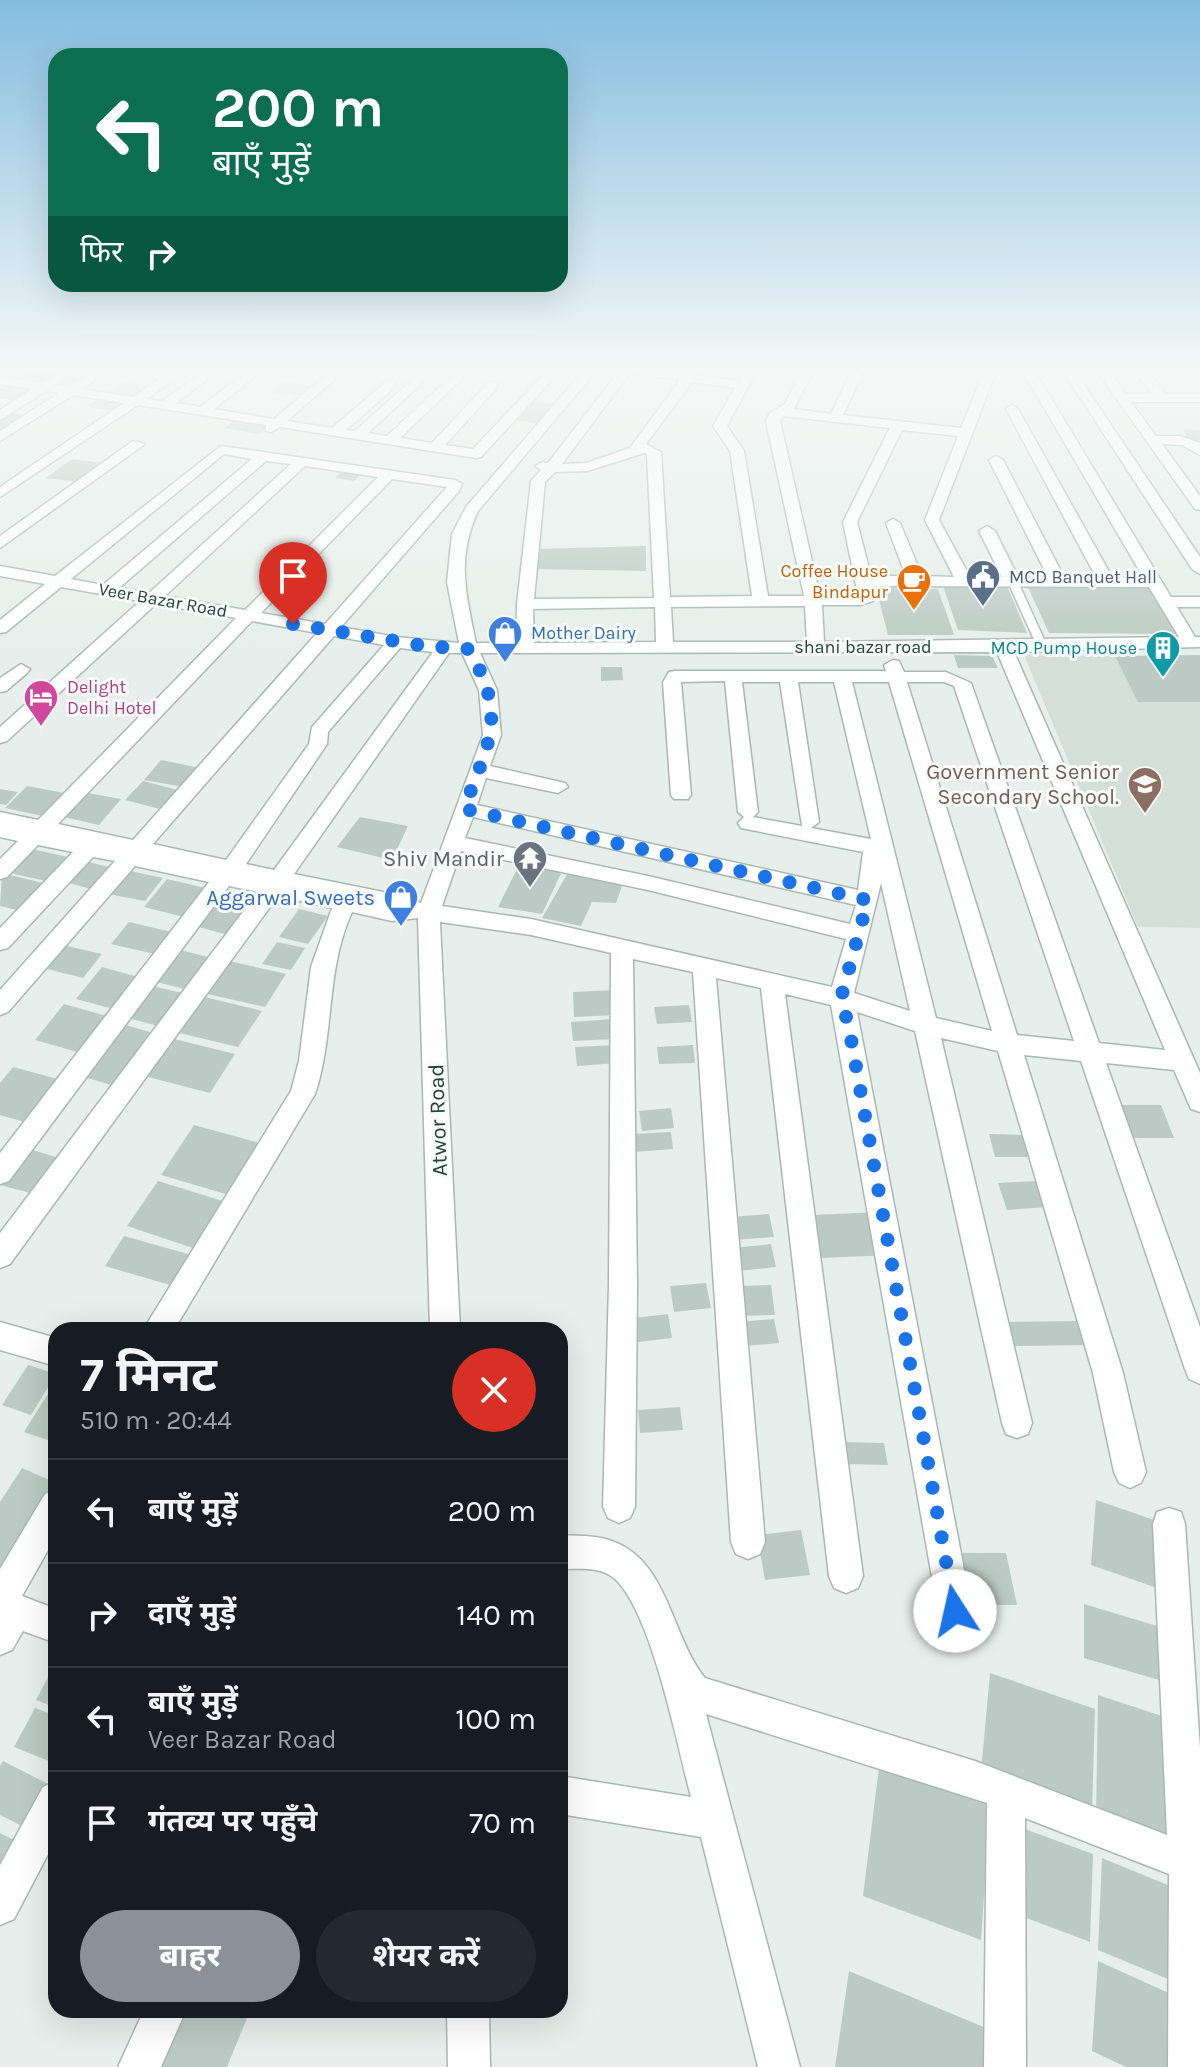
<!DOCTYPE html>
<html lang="hi">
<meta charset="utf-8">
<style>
:root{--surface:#171b24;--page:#242831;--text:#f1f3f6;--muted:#9ea1a6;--line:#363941;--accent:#8c9099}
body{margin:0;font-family:Karla,"Noto Sans Devanagari",sans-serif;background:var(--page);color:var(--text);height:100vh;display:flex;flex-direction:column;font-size:30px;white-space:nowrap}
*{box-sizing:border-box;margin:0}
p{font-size:26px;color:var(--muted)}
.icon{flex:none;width:44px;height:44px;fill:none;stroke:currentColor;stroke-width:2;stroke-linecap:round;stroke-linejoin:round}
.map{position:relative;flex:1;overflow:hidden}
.panel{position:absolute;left:48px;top:1322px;width:520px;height:696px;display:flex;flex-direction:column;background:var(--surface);border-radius:24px;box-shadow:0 8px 32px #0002}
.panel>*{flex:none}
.top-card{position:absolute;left:48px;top:48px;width:520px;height:244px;border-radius:24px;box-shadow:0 8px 32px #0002;background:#0b6e4f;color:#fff;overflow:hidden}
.pin{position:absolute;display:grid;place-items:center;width:68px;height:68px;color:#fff;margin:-82px -34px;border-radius:50% 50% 50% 0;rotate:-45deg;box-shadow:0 0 8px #0007}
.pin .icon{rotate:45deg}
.me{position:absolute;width:88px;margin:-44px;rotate:350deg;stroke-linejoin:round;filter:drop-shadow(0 0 6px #0008)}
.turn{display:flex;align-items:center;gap:28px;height:168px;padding:0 32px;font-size:36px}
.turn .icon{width:104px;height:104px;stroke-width:2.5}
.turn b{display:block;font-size:56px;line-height:68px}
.then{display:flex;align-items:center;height:76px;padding:0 32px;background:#0003;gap:16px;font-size:30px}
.round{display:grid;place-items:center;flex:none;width:84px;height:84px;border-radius:42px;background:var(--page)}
.head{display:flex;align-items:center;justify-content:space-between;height:136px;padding:0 32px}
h1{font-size:48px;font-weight:700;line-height:60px}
.action{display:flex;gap:16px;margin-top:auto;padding:16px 32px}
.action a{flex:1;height:92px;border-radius:48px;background:var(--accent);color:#fff;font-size:32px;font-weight:700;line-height:92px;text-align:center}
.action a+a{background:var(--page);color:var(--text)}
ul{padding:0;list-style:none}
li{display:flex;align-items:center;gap:24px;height:104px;padding:0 32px;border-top:2px solid var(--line)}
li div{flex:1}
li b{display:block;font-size:30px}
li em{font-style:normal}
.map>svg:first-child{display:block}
</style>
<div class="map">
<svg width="1200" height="2067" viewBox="0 0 1200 2067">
<rect width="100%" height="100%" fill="#e6efeb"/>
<polygon fill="#d4dfda" points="1024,655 1115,656 1138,701 1200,702 1200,928 1138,927"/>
<g fill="#bbcac4">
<polygon points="32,370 45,370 60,372 41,384 15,380"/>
<polygon points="65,373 91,377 70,390 44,386"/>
<polygon points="123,382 151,386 133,399 105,395"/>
<polygon points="283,382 315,386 304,396 271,392"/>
<polygon points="10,384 36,388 16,401 0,398 0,390"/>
<polygon points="98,399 125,403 113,411 86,407"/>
<polygon points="530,401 560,405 544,424 512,420"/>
<polygon points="11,413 29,415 0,435 0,420"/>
<polygon points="236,419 271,424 259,434 224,428"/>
<polygon points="1183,429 1200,430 1200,442 1189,441"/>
<polygon points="72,459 102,463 77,482 46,478"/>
<polygon points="344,470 363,473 354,481 335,478"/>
<polygon points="646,546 646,571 536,569 537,549"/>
<polygon points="1027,585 1149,586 1177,634 1049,633"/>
<polygon points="943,586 1007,586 1027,633 958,630"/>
<polygon points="876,588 938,589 954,635 888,635"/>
<polygon points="954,655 992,656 998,668 958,668"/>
<polygon points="1200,655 1200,702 1138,702 1115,656"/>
<polygon points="601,667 622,667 623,680 601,681"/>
<polygon points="161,760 200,768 184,787 144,780"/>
<polygon points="143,781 182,791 164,810 125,800"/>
<polygon points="27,786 69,794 47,817 5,808"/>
<polygon points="0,789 18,792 6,805 0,804"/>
<polygon points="82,792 121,799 99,825 59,816"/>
<polygon points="360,817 408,826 392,860 337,847"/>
<polygon points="27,848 68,857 46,881 5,872"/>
<polygon points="521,861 563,869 542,914 498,907"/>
<polygon points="89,862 117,869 98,891 69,883"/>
<polygon points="121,869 163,878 145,901 102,893"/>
<polygon points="569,871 624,880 616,903 592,902 581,926 542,918"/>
<polygon points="2,873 43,883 17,910 0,906"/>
<polygon points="167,879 214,890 192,919 144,907"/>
<polygon points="220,888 260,898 232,936 191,925"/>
<polygon points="299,909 328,916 308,944 279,937"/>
<polygon points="129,922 180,934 163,956 111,944"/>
<polygon points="277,942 305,948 291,970 262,964"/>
<polygon points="58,944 102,954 83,978 39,967"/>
<polygon points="176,949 216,959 193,991 152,981"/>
<polygon points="225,960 286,974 265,1007 203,993"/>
<polygon points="102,967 142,978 117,1010 76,999"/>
<polygon points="145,984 190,995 166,1028 120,1016"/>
<polygon points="615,990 617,1015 574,1017 573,992"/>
<polygon points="201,996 262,1011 238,1047 175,1032"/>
<polygon points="64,1004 110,1017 81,1053 35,1040"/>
<polygon points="689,1005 692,1022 657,1024 654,1007"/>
<polygon points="613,1019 615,1039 573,1041 571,1022"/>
<polygon points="119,1023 160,1035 121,1088 78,1075"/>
<polygon points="170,1038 235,1054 210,1093 144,1076"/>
<polygon points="615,1045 617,1063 577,1066 575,1047"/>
<polygon points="693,1045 695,1063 659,1064 657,1047"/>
<polygon points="13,1067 65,1081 32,1124 0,1115 0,1083"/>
<polygon points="1120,1105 1161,1105 1174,1138 1131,1138"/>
<polygon points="671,1108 674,1128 642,1131 639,1111"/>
<polygon points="194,1125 267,1145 236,1197 161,1175"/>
<polygon points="671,1132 673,1149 634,1152 632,1134"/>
<polygon points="989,1134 1024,1135 1030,1157 995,1157"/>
<polygon points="30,1149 68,1161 42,1196 0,1185"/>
<polygon points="158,1181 226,1202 196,1249 127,1226"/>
<polygon points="1037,1181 1047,1207 1007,1210 998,1183"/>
<polygon points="881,1212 891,1255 821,1258 813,1215"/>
<polygon points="769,1214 774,1237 734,1240 730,1217"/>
<polygon points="124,1236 195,1256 177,1287 105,1266"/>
<polygon points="771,1244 776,1267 738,1271 733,1248"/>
<polygon points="706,1283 711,1308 674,1312 670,1286"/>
<polygon points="771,1285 775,1315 738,1316 734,1286"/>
<polygon points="668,1314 672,1338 638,1342 634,1318"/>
<polygon points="774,1319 779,1343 742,1346 738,1322"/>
<polygon points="1079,1321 1087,1345 1009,1346 1003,1322"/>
<polygon points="28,1365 56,1374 31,1415 2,1405"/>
<polygon points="56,1381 56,1443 24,1432"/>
<polygon points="680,1407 683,1430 640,1433 638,1410"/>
<polygon points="842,1442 884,1443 888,1465 845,1464"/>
<polygon points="22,1468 56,1483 0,1572 0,1502"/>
<polygon points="1096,1500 1163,1523 1160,1589 1091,1565"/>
<polygon points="801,1530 810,1575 765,1580 757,1535"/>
<polygon points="960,1553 1006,1553 1017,1605 970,1605"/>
<polygon points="1084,1604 1157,1626 1159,1680 1084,1658"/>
<polygon points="56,1662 56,1708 36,1700"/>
<polygon points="990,1673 1095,1709 1092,1812 981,1772"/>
<polygon points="1098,1695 1177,1721 1179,1848 1096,1819"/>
<polygon points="35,1708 56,1716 56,1764 14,1747"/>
<polygon points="3,1761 50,1785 26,1828 0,1815 0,1766"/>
<polygon points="879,1767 990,1806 981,1940 863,1896"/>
<polygon points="1022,1828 1093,1854 1090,1942 1016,1914"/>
<polygon points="0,1833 20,1843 0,1880"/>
<polygon points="1102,1858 1170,1886 1168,1979 1098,1950"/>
<polygon points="1098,1961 1173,1995 1170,2067 1126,2067 1092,2051"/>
<polygon points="849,1971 986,2028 983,2067 835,2067"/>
<polygon points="172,2010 231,2010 247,2018 227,2067 147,2067"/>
</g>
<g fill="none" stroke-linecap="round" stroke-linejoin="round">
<g stroke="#a8b8b2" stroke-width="3">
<polygon id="service" points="1013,579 1018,582 1047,646 1046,648 1037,646 1008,582"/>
</g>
<g stroke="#a8b8b2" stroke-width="3">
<g id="minor">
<polygon points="61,370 75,370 55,385 69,387 95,370 109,370 82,389 133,397 173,370 187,370 147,399 162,401 205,370 219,370 176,403 200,407 249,370 263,370 214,409 274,419 332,370 345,370 287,421 332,428 387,381 395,381 395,387 346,430 355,431 423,370 436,370 368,433 387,436 458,370 471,370 400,438 432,443 489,382 497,382 497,388 445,445 473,449 548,370 561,370 481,457 476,458 280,427 271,432 266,431 266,425 138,405 0,497 0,487 124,403 73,395 0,441 0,431 59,393 46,391 0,420 0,410 32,389 0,384 0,376 42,383"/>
<path d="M584 370H597L478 511C456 559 466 594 476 643H516L517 604 531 481 541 470 535 466 542 462 548 463 620 370 685 374 688 370H700L696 375 739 381 745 370H757L727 426 744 451 768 596H804L766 421 770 413 785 404 802 370H814L794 409 831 414 852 370H864L843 415 961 428 982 377 980 370H992L994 377 939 520 970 577H1002L979 531 987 526 995 531 1018 577H1048L989 460 996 456 1003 460 1064 577H1096L1006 409 1012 405 1018 409 1112 577H1143L1022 370H1034L1171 597H1200V607H1177L1195 637H1200V647L1014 652 1200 1073V1112L1191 1109 1174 1070 1106 1063 1200 1327V1384L1189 1379 1185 1369 1081 1061 1024 1055 1123 1373 1146 1472 1141 1483 1130 1488 1119 1483 1114 1472 1093 1373 998 1051 941 1038 1032 1423 1028 1434 1017 1438 1006 1434 1002 1423 915 1031 857 1012 972 1611 967 1623 955 1628 943 1623 938 1611 831 1005 785 994 863 1576 858 1588 846 1593 834 1588 829 1576 761 988 716 978 765 1542 760 1554 748 1559 736 1554 731 1542 693 972 633 959 637 1285 635 1507 630 1518 619 1523 608 1518 603 1507 609 1285 611 953 531 935 440 922 460 1330H430L418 918 392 921 352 912C325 971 335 1035 315 1094L174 1330H143L291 1091 299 1061 311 967 332 908 278 896 10 1264 0 1268V1233L258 892 229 886 9 1181 0 1184V1153L209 882 135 866 8 1012 0 1015V990L115 861 93 857 8 948 0 950V928L73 852 38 845 7 877 0 879V859L18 841 0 837V812L38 820 236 618 156 604 7 741 0 743V727L140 601 61 587 6 632 0 633V620L45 584 0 576V566L55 576 221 446 455 480 462 484 459 491 341 627 396 637 459 643 447 582 452 534 466 507ZM630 373 680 380 630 448 586 463 562 464ZM692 382 735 388 713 426 730 451 752 596 670 597 661 452 646 444ZM784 416 890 428 843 522 858 595 820 596 780 421ZM902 430 958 436 925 520 954 577 922 576 900 523 893 519 886 523 906 576H871L857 522ZM644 453 647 454 654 598 534 599 545 482 555 472 587 471ZM224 454 252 459 103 585 71 579ZM266 461 291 464 149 593 119 588ZM305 466 378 477 245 610 165 596ZM392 479 447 487 325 624 261 613ZM873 586 1149 587 1179 637 824 642 822 605H860L873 601ZM805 606 807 642H673L671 607ZM655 607 656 642 534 643 533 609ZM252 621 317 633 133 840 58 824ZM334 636 384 645 312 727 309 744 226 860 153 844ZM400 648 433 652 274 870 246 864 327 744 328 732ZM997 652 1165 1050 1099 1043 971 683 946 672H904L899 661 893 660 884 665 886 671H675L669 672 663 682 671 795 674 799H688L691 795 681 682 725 681 738 812 744 817 738 823 741 828 863 852 858 890 477 805 486 778 558 793 568 787 565 783 490 766 501 735 497 690 480 653ZM449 653H462L479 690 483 735 421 903 398 895 294 874ZM742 682H780L802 826 753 817 758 812ZM798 682H834L871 839 811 828 819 822ZM852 682H889L992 1031 936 1018ZM907 682H944L954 686 1074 1041 1017 1035ZM473 817 856 905 850 924 648 876 465 838ZM461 851 648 890 846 939 832 987 531 919 442 906ZM881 883 910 1011 854 993Z"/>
<polygon points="1062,370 1074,370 1200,557 1200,574 1192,569"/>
<polygon points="1096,370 1108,370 1126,394 1152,394 1134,370 1146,370 1166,394 1200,394 1200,402 1131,402 1156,436 1180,436 1200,443 1200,455 1182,445 1162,444 1200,496 1200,510 1195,509"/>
<polygon points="133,441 145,444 0,548 0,536"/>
<polygon points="21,664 30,669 27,673 6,691 0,692 0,678"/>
<polygon points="0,1322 56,1338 56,1366 0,1350"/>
<polygon points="56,1489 56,1536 22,1596 56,1609 56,1643 23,1631 12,1650 0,1655 0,1569 45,1494"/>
<path d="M1169 1508 1181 1512 1185 1524 1200 1749V2067H1168L1169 1874 1025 1818 1026 2067H984L987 1803 706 1714 800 2067H758L701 1837 560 1814V1776L691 1797C677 1745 652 1612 614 1578 600 1566 577 1569 560 1569V1535C576 1536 594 1535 609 1540 669 1559 670 1635 705 1678L975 1761 1167 1835 1153 1524 1157 1512Z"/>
<polygon points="56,1781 56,1839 14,1919 0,1925 0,1865 43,1787"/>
<polygon points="144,2010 186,2010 161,2067 118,2067"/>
<polygon points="447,2010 489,2010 490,2067 448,2067"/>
</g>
</g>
<use href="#service" fill="#fff" fill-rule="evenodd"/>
<use href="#minor" fill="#fff" fill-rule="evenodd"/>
</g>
<linearGradient id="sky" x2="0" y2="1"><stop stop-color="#84bce0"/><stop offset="0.56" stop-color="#f4f8f6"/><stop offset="1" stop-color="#f4f8f6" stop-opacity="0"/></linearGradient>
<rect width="1200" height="659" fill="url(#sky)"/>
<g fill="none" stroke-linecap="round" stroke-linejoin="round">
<path stroke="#1a73e8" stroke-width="14" stroke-dasharray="0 25.2" d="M293 624 425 646 469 649C508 719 489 740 464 809L868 900 841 998 849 1028 955 1611"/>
</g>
<defs>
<g id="civic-pin" transform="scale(1.8)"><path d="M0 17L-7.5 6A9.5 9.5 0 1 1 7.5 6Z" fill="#5c6f8a" stroke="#f7fbf9"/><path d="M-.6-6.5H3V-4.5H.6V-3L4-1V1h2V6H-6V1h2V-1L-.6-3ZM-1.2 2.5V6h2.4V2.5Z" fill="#fff"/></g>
<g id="cafe-pin" transform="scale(1.8)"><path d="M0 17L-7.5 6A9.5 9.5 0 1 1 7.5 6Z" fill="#e8710a" stroke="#f7fbf9"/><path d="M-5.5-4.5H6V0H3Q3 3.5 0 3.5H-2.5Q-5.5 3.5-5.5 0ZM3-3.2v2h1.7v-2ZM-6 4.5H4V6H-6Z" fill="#fff"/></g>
<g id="shop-pin" transform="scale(1.8)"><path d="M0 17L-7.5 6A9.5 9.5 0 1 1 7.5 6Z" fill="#3f7fe0" stroke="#f7fbf9"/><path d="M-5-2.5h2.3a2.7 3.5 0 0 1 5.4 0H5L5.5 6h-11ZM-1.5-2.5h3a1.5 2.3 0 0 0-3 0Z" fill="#fff"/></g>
<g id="building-pin" transform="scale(1.8)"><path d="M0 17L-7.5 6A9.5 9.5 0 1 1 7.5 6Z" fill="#0f9aa8" stroke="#f7fbf9"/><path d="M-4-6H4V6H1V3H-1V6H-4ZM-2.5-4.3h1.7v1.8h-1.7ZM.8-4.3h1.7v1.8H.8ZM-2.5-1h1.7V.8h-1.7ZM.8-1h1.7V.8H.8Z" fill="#fff"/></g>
<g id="hotel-pin" transform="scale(1.8)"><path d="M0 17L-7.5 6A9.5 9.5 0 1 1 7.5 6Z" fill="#d1479c" stroke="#f7fbf9"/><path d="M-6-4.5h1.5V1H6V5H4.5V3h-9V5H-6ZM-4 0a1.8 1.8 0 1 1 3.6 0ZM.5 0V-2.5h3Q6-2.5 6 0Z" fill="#fff"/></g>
<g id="school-pin" transform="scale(1.8)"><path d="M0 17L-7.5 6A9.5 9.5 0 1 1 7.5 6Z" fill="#8d6e63" stroke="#f7fbf9"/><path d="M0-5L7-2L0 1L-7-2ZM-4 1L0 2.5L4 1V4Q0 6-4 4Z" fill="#fff"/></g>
<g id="temple-pin" transform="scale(1.8)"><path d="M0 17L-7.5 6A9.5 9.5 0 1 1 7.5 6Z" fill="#6b7280" stroke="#f7fbf9"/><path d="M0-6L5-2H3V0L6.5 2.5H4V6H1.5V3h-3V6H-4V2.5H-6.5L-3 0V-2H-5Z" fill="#fff"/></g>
</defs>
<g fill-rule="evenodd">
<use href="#civic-pin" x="983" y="577"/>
<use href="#cafe-pin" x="914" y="581"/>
<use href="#shop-pin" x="505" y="633"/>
<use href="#building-pin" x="1163" y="648"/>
<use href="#hotel-pin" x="41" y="697"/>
<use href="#school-pin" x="1145" y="784"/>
<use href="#temple-pin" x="530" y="858"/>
<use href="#shop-pin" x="401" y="897"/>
</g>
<g text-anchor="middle" stroke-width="6" stroke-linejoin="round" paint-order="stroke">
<g font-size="18" fill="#c56008" stroke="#f7fbf9" text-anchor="end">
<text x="888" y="577">Coffee House<tspan x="888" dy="21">Bindapur</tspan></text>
</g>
<g font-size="18" fill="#4e5e75" stroke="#f7fbf9" text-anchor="start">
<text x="1009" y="583">MCD Banquet Hall</text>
</g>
<g font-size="18" fill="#24423a" stroke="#f7fbf9">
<text transform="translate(163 600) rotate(10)" y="6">Veer Bazar Road</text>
<text x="863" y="653">shani bazar road</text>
</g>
<g font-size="18" fill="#366cbe" stroke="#f7fbf9" text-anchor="start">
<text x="531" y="639">Mother Dairy</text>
</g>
<g font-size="18" fill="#0d838f" stroke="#f7fbf9" text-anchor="end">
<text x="1137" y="654">MCD Pump House</text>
</g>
<g font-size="18" fill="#b23c85" stroke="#f7fbf9" text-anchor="start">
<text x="67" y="693">Delight<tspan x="67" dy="21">Delhi Hotel</tspan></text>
</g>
<g font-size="22" fill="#785e54" stroke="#f7fbf9" text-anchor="end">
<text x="1119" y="779">Government Senior<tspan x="1119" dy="25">Secondary School.</tspan></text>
</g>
<g font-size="22" fill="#5b616d" stroke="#f7fbf9" text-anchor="end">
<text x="504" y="866">Shiv Mandir</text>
</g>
<g font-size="22" fill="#366cbe" stroke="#f7fbf9" text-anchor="end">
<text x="375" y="905">Aggarwal Sweets</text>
</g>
<g font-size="22" fill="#24423a" stroke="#f7fbf9">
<text transform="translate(437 1120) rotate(-92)" y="8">Atwor Road</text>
</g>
</g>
</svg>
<div class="pin" style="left:293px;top:624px;background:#d93025"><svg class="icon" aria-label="arrive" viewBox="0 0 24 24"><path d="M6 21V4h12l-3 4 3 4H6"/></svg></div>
<svg class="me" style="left:955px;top:1611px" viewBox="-20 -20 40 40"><circle r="19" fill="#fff"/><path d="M0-13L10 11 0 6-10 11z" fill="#1a73e8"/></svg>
<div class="top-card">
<div class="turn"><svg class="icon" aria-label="left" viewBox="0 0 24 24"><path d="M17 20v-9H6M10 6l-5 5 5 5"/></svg><div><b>200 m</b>बाएँ मुड़ें</div></div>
<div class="then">फिर<svg class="icon" aria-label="right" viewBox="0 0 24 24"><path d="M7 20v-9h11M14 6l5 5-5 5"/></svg></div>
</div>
<section class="panel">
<div class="head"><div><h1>7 मिनट</h1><p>510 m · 20:44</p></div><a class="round" style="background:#d93025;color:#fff"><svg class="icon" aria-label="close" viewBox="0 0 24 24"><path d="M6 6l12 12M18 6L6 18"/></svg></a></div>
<ul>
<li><svg class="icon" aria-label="left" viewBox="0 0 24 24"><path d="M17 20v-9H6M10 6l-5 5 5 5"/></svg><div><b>बाएँ मुड़ें</b></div><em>200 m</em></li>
<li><svg class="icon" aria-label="right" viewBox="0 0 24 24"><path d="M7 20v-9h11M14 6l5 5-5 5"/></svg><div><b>दाएँ मुड़ें</b></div><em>140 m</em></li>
<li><svg class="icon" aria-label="left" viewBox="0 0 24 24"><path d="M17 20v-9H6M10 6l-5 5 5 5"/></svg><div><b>बाएँ मुड़ें</b><p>Veer Bazar Road</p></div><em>100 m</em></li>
<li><svg class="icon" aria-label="arrive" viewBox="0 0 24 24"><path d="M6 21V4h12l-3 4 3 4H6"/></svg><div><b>गंतव्य पर पहुँचे</b></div><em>70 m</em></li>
</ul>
<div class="action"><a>बाहर</a><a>शेयर करें</a></div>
</section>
</div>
